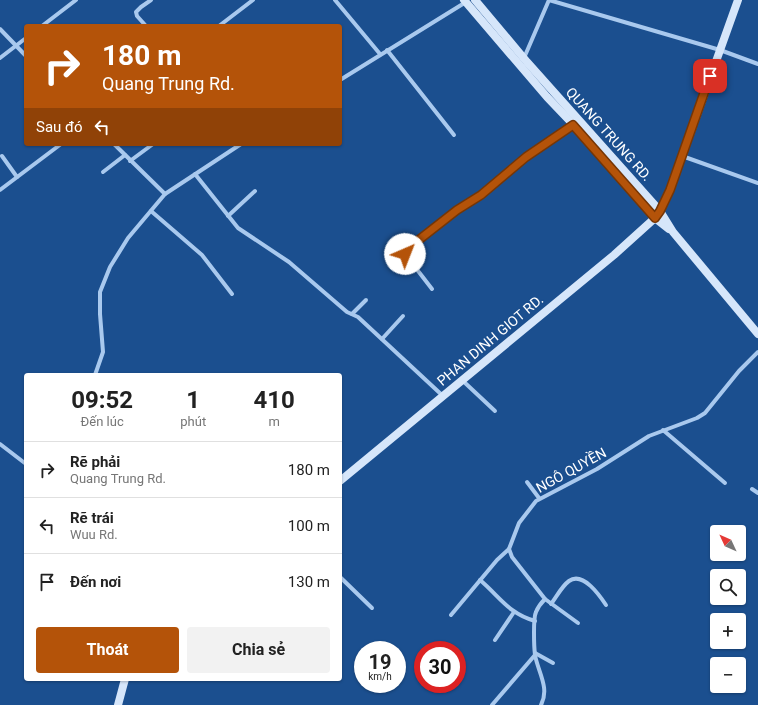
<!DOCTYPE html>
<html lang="vi">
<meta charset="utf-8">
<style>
:root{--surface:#fff;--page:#f2f2f2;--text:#222;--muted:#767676;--line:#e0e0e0;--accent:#b45309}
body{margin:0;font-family:Roboto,sans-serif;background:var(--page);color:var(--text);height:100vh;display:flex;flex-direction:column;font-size:15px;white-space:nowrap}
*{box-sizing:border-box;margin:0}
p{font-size:13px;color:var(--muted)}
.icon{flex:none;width:22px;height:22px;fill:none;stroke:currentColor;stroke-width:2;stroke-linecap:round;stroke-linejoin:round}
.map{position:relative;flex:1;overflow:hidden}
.sheet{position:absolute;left:24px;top:373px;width:318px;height:308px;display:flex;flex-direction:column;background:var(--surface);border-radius:4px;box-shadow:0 1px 3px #0004}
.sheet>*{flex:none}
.guide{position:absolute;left:24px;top:24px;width:318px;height:122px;border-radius:4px;box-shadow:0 1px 3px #0004;background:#b45309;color:#fff;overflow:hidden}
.needle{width:26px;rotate:314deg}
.buttons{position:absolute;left:710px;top:525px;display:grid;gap:8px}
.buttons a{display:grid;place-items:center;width:36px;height:36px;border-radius:4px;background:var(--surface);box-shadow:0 1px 3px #0004;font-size:20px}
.speed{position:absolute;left:354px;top:641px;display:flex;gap:8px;font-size:20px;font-weight:700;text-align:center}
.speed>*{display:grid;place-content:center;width:52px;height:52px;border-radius:50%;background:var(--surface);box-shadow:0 1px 3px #0004;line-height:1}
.speed small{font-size:10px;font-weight:400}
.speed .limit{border:6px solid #d22;background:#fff;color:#111}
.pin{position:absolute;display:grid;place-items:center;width:34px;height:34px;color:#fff;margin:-17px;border-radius:8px;box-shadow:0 2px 6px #0006}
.me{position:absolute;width:44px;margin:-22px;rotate:44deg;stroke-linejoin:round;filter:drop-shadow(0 0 3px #0008)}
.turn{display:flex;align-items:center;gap:14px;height:84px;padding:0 12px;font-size:18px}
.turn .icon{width:52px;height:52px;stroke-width:2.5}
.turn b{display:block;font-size:28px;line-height:34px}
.then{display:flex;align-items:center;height:38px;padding:0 12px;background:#0003;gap:8px;font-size:15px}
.eta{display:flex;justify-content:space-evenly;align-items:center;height:68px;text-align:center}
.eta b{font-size:24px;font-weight:700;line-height:28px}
.action{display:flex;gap:8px;margin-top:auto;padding:8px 12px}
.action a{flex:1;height:46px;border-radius:4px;background:var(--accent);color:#fff;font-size:16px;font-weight:700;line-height:46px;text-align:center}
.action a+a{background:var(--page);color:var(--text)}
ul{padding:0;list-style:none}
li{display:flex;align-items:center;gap:12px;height:56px;padding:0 12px;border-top:1px solid var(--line)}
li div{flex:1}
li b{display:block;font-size:15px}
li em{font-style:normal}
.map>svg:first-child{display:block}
</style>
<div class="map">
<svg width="758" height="705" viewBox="0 0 758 705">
<rect width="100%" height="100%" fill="#1b4f8f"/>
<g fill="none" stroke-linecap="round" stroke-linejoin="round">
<g stroke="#a9c9ee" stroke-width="4">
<polyline points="335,0 380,54"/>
<polyline points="549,0 720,50 758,64"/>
<polyline points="42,26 76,0"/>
<polyline points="146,26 137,16 136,12 141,7 151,0"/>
<polyline points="219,26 253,0"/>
<polyline points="0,29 26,56"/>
<polyline points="387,50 454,135"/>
<polyline points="0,58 26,38"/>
<polyline points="524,58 549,0"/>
<polyline points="340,80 466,2"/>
<polyline points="114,144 165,194"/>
<polyline points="2,156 17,177"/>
<polyline points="682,156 758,183"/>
<polyline points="130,161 153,144"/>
<polyline points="103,172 125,155"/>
<polyline points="195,174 238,228 289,262 347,312 358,317 443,396"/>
<polyline points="0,190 61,144"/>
<polyline points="151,211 202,255 232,294"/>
<polyline points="228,216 255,191"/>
<polyline points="432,289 405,254 405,251 457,210 481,195 526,157 573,125"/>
<polyline points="352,314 366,300"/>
<polyline points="382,339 403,316"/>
<polyline points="95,375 103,352 100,314 100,292 110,267 128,238 165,194 241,144"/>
<polyline points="463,381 495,411"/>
<polyline points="663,430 725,483"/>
<polyline points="0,444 26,464"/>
<polyline points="527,482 539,498"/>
<polyline points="752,489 758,493"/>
<polyline points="340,577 372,608"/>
<path d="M480 580C500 597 509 614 535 621"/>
<polyline points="545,599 578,623"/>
<path d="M551 604C557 596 562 586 569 581 583 571 600 596 606 605"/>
<polyline points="451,615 497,560 509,549"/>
<polyline points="495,640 514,612"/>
<polyline points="535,653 553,663"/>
<polyline points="492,705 535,655"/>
<path d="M541 705C550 688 538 672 535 655 534 647 533 618 536 612 538 607 541 603 545 599L512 557 509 549 519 523 536 501 597 469 649 436 697 418 705 413 739 371 758 352"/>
</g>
<g stroke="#d6e6fa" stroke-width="8">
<polyline points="464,0 547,97 588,140 655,218 669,229"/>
<polyline points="475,0 527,62 660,211 673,232 758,334"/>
<polyline points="340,481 614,255 655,218 660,211 670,190 738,0"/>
<polyline points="118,705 125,679"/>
</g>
</g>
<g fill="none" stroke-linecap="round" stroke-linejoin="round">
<g stroke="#753606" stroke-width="10">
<polyline id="route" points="405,254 405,251 411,246 457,210 481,195 526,157 573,125 655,218 660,211 670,190 710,76"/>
</g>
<use href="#route" stroke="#b45309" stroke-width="7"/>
</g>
<g text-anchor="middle" stroke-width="3" stroke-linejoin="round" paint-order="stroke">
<g font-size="14" fill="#fff" stroke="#1b4f8f">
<text transform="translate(609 134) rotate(48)" y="5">QUANG TRUNG RD.</text>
<text transform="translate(490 340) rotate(-40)" y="5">PHAN DINH GIOT RD.</text>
<text transform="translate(571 470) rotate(-29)" y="5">NGÔ QUYỀN</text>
</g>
</g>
</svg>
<div class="buttons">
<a><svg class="needle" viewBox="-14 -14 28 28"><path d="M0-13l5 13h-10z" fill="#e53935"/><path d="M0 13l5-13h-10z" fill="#767676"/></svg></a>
<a><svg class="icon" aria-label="search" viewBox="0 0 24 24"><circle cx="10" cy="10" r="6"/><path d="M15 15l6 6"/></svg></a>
<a>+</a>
<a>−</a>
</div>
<div class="speed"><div>19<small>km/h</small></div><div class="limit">30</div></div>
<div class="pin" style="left:710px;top:76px;background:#d93025"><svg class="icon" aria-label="arrive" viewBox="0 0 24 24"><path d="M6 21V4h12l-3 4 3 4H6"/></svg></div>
<svg class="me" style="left:405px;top:254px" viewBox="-20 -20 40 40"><circle r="19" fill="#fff"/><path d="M0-13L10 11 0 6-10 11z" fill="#b45309"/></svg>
<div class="guide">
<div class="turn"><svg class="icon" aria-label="right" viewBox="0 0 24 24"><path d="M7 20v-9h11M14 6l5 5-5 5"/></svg><div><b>180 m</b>Quang Trung Rd.</div></div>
<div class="then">Sau đó<svg class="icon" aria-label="left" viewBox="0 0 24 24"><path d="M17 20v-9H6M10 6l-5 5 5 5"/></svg></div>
</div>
<section class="sheet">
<div class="eta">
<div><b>09:52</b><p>Đến lúc</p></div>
<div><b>1</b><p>phút</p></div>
<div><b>410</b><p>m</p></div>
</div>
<ul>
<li><svg class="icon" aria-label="right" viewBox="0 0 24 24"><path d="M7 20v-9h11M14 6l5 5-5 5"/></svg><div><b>Rẽ phải</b><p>Quang Trung Rd.</p></div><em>180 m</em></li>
<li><svg class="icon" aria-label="left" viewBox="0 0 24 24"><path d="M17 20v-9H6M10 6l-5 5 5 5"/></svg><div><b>Rẽ trái</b><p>Wuu Rd.</p></div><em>100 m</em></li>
<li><svg class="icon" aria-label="arrive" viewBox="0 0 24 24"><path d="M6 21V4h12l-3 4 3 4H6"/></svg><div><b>Đến nơi</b></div><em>130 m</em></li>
</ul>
<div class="action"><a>Thoát</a><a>Chia sẻ</a></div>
</section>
</div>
